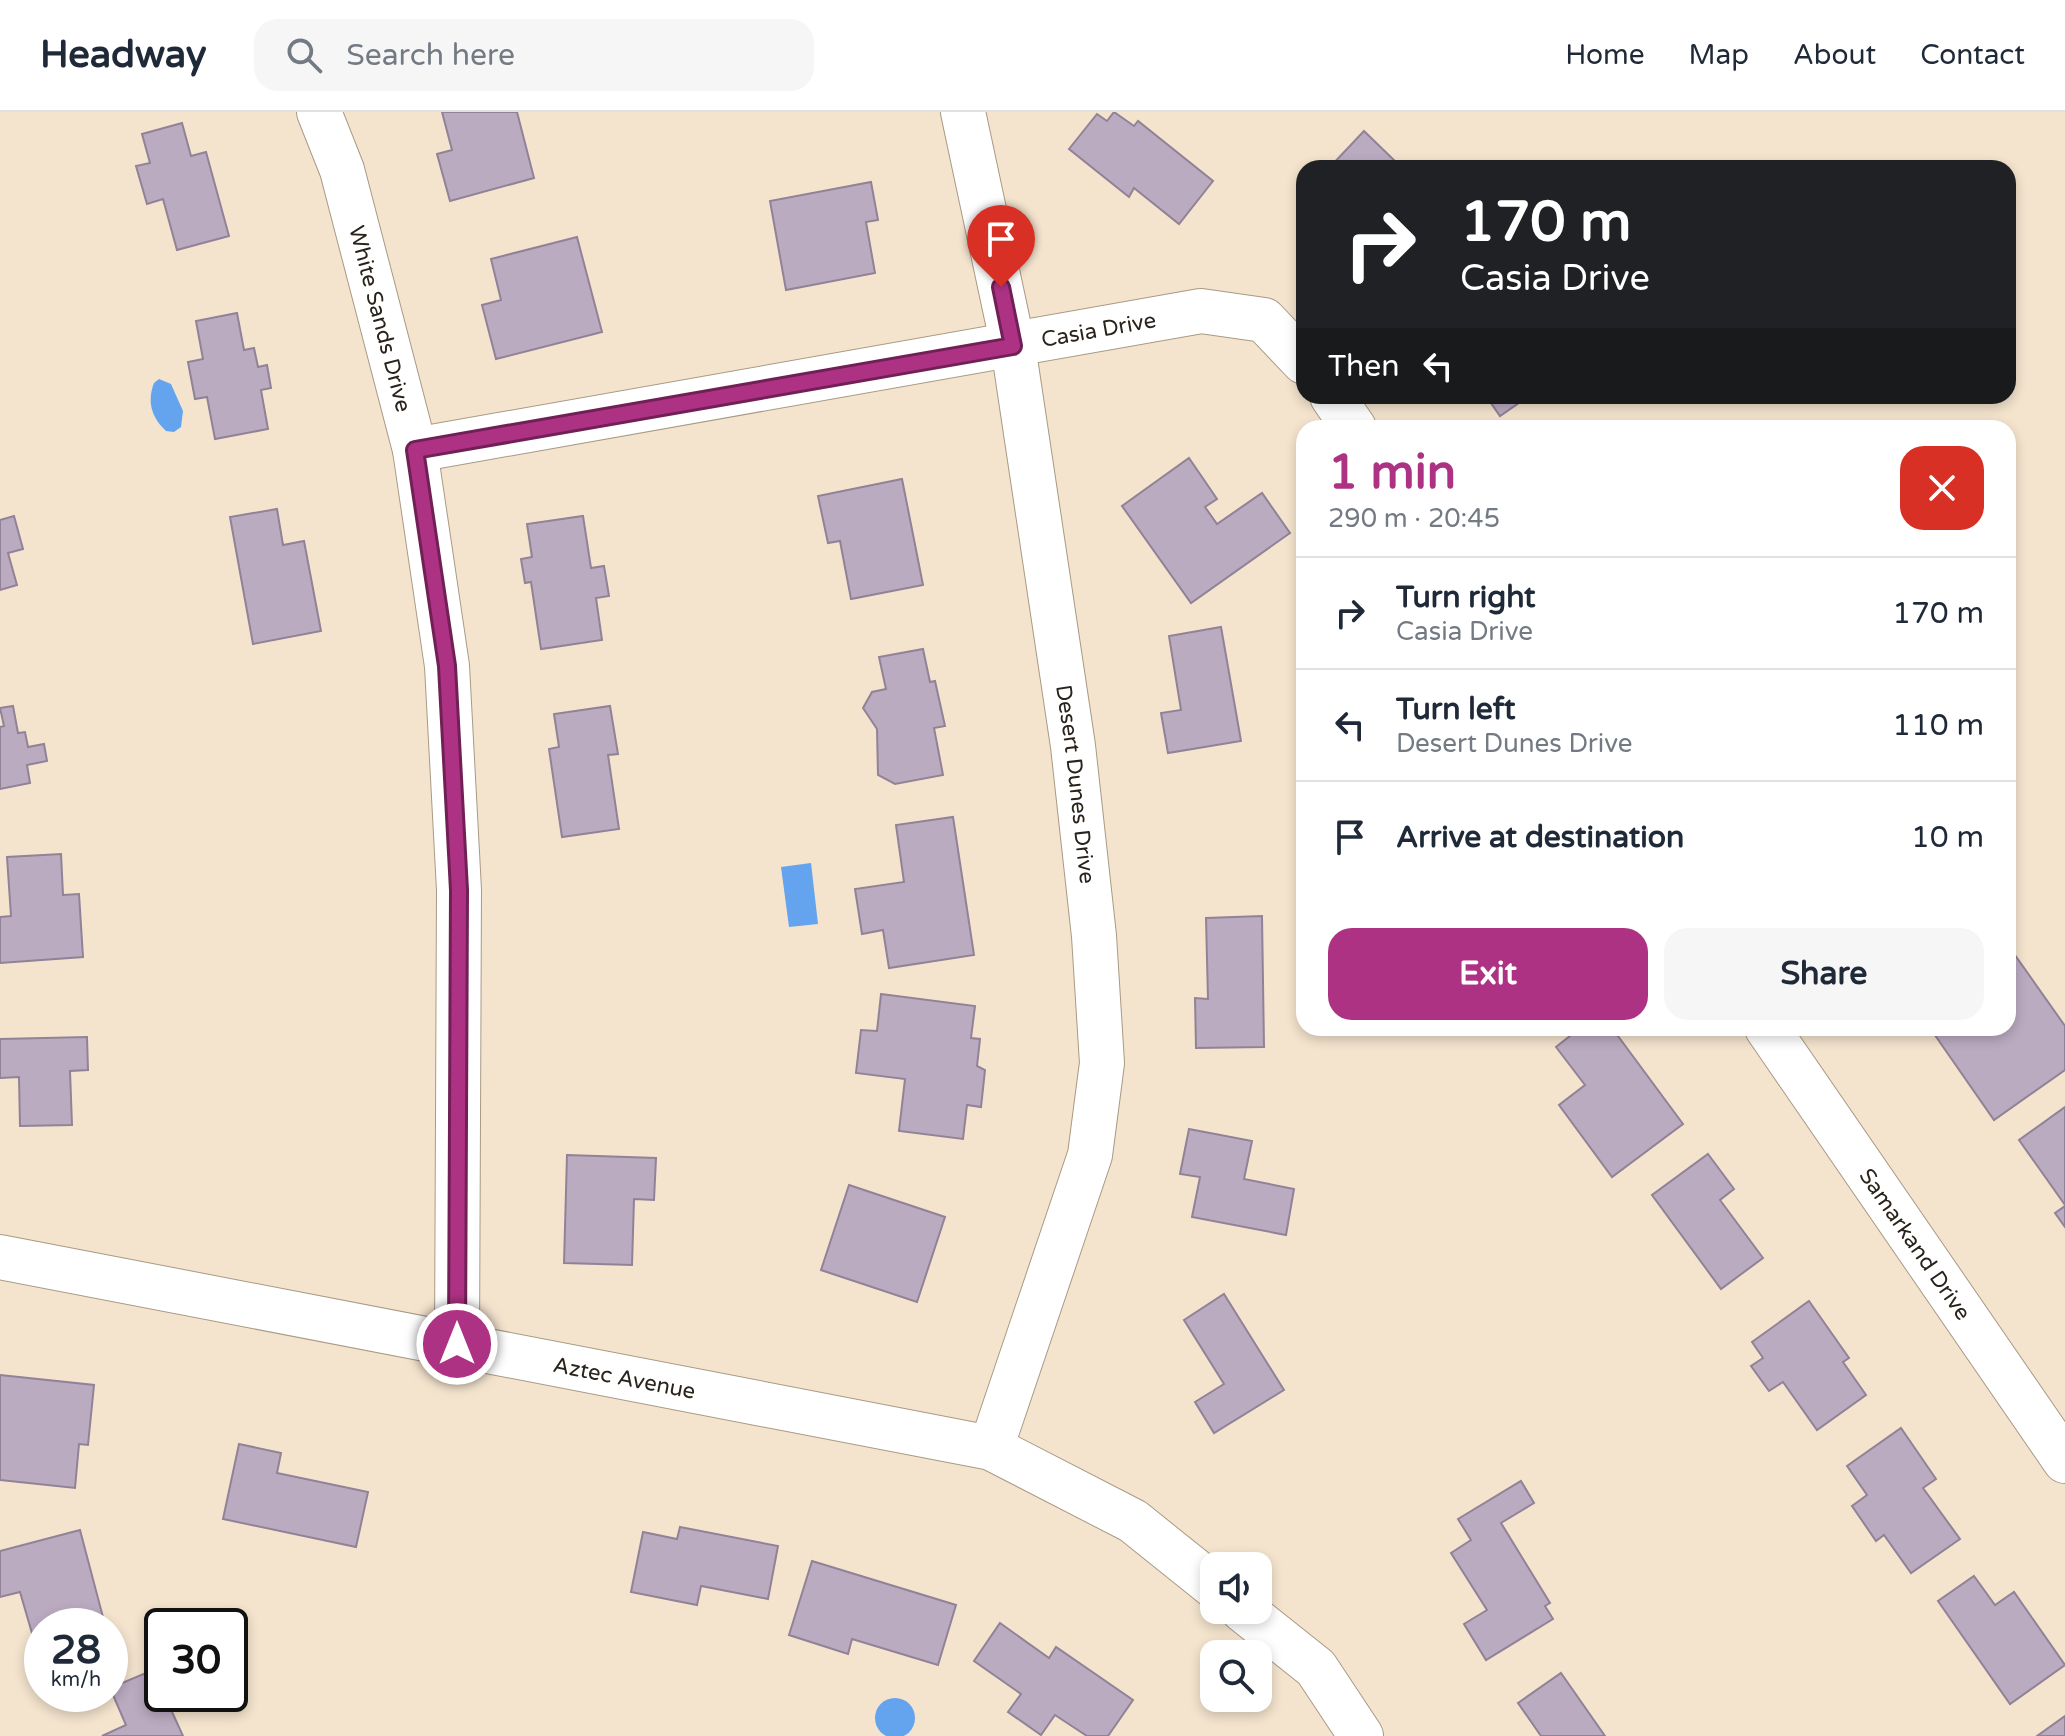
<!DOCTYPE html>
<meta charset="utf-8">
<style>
:root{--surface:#fff;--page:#f6f6f7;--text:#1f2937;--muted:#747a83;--line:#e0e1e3;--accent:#ae3284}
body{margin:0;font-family:"Varela Round",sans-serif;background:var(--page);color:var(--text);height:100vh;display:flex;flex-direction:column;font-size:30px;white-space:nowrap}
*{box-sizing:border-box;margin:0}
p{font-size:26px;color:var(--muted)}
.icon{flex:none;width:44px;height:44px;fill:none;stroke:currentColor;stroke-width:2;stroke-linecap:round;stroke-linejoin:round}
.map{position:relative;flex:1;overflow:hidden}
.drawer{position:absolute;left:1296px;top:308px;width:720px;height:616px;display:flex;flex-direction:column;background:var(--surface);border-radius:24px;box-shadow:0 4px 12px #0003}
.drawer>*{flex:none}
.top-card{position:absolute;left:1296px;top:48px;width:720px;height:244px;border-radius:24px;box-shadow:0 4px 12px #0003;background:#202124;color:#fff;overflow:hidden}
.tools{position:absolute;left:1200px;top:1440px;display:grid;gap:16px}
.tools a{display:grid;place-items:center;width:72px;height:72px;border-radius:16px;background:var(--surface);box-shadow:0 4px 12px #0003;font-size:40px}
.speed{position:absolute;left:24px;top:1496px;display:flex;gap:16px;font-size:40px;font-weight:700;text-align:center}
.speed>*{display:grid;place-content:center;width:104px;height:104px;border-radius:50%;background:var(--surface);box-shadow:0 4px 12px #0003;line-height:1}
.speed small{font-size:20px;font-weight:400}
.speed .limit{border:4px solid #111;border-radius:12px;background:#fff;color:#111}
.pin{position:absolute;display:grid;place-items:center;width:68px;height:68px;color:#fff;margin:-82px -34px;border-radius:50% 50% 50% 0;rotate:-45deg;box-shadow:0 0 8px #0007}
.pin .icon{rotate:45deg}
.me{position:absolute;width:88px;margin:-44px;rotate:0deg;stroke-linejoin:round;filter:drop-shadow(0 0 6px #0008)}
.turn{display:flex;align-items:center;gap:28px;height:168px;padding:0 32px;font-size:36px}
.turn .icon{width:104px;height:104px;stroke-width:2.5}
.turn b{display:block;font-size:56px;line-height:68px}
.then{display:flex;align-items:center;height:76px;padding:0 32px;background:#0003;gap:16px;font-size:30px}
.round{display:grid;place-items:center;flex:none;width:84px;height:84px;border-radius:24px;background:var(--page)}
.headline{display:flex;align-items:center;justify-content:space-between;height:136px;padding:0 32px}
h1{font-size:48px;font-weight:700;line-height:60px;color:var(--accent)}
.cta{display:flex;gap:16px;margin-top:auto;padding:16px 32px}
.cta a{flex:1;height:92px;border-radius:24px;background:var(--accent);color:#fff;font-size:32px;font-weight:700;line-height:92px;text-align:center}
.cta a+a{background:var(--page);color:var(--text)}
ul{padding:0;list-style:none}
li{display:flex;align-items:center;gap:24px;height:112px;padding:0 32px;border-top:2px solid var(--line)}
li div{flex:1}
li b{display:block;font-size:30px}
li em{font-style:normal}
header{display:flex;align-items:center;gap:48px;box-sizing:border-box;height:112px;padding:0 40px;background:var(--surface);border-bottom:2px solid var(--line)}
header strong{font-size:38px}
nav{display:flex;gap:44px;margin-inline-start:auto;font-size:28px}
.search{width:560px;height:72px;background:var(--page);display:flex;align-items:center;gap:20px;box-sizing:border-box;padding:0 28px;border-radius:24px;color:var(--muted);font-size:30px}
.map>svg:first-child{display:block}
</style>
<header>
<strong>Headway</strong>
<div class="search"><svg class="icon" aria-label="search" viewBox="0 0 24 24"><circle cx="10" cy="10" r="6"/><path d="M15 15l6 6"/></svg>Search here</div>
<nav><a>Home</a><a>Map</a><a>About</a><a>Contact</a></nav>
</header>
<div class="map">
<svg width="2065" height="1624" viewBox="0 0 2065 1624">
<rect width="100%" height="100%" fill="#f4e4ce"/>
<g fill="#64a3ed">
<path d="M159 267 171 272 183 299 181 315 174 320 166 319C151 305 147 289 154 271Z"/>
<polygon points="811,751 818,812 789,815 781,755"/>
<circle cx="895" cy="1606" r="20"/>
</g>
<g fill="#bbabc1" stroke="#918297" stroke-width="2">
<polygon points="442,0 517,0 534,66 450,89 437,42 452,38"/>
<polygon points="1114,0 1134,14 1138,9 1213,69 1179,112 1134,76 1129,85 1069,37 1097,2 1107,9"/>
<polygon points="182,11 191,44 206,40 229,124 177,138 163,87 147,92 136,54 150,51 142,22"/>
<polygon points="1364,19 1397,51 1392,56 1329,56"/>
<polygon points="871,70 878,108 866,110 875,161 786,178 770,89"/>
<polygon points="577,125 602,220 496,247 482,193 501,188 491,147"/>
<polygon points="237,201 244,238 254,236 258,255 267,253 271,276 261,278 268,317 215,327 207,285 195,287 188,250 203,247 196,209"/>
<polygon points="1486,284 1529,284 1500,304"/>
<polygon points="1189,346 1217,387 1205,395 1217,412 1262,381 1290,421 1191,491 1122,394"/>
<polygon points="902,367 923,473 851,487 840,429 828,431 818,384"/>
<polygon points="277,397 283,433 304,429 321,519 253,532 230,405"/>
<polygon points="14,404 23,437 8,441 17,473 0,478 0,408"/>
<polygon points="583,404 591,456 604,454 609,484 596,486 602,528 541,537 531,470 525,471 521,447 532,445 527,412"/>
<polygon points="1221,515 1241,629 1168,641 1161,601 1181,598 1169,524"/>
<polygon points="923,537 930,570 935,569 945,614 934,616 943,663 895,672 878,663 877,617 863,596 872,580 886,577 879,545"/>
<polygon points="13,594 18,621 25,620 28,635 44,632 47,649 27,653 30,671 0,677 0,615 4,614 0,596"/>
<polygon points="610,594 618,642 608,643 619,717 562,725 549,637 559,635 554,602"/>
<polygon points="953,705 974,843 889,856 883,818 862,822 855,777 904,770 896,713"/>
<polygon points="61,742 63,783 79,782 83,845 0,851 0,805 11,804 7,745"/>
<polygon points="1262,804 1264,935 1196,936 1195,886 1208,887 1206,806"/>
<polygon points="2010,836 2065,914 2065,958 1994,1008 1930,916 2008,916 2008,837"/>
<polygon points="881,882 975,894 971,926 980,927 977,954 985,958 981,995 967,993 963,1027 899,1019 905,967 856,961 861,918 877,919"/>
<polygon points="1580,916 1612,916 1683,1012 1612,1065 1559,993 1585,973 1556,935"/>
<polygon points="87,925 88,958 70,959 72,1013 20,1014 19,965 0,966 0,927"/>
<polygon points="2065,995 2065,1093 2019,1028"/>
<polygon points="1189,1017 1252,1029 1244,1067 1294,1077 1286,1123 1192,1105 1200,1065 1180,1062"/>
<polygon points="1708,1042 1734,1077 1720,1088 1763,1146 1721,1177 1652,1083"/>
<polygon points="567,1043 656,1046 654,1088 634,1087 632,1153 564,1151"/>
<polygon points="849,1073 945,1105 917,1190 821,1158"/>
<polygon points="2065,1094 2065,1115 2055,1101"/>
<polygon points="1224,1182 1284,1278 1214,1321 1195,1290 1224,1272 1184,1208"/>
<polygon points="1809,1189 1849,1246 1843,1250 1866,1283 1817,1318 1783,1270 1769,1279 1751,1254 1763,1246 1752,1230"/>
<polygon points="0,1263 94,1273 88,1333 79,1332 75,1376 0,1368"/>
<polygon points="1901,1316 1936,1367 1923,1376 1960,1427 1911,1461 1884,1423 1876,1429 1852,1394 1867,1383 1847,1354"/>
<polygon points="239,1332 281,1341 277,1361 368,1380 356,1435 223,1407"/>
<polygon points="1521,1369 1534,1391 1501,1411 1550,1491 1545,1494 1553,1507 1486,1548 1464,1512 1487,1498 1451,1441 1471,1428 1458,1407"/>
<polygon points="680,1415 778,1434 768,1487 701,1474 697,1493 631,1480 643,1420 677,1427"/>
<polygon points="80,1418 104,1509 87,1514 42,1514 42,1526 34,1528 20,1480 0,1485 0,1439"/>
<polygon points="812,1449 956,1493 938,1553 852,1527 848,1542 789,1523"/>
<polygon points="1974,1464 1995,1493 2014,1480 2065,1553 2010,1592 1938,1489"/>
<polygon points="1000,1511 1049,1546 1056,1535 1133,1588 1108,1624 1087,1624 1055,1603 1041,1623 1008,1600 1021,1582 974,1549"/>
<polygon points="153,1558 183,1624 102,1624 126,1613 110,1576"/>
<polygon points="1561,1561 1605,1624 1541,1624 1518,1591"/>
<polygon points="2065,1604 2065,1624 2037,1624"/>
</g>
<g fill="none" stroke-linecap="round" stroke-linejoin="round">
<g stroke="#a89a85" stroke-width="46">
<g id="minor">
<path id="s1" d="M319 0 342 58 415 338 447 554 459 778 457 1232"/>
<path id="s2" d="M963 0 1013 234 1073 634 1094 824 1102 951 1090 1043 991 1336"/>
<polyline points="1332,284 1354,316"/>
<path id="s3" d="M415 338 1201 199 1264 208 1304 250"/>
<path id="s4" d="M1767 916 2065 1349"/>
<path id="s5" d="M0 1145 991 1336 1133 1409 1214 1474"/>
<polyline points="1243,1498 1316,1556 1361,1624"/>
</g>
</g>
<use href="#minor" stroke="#fff" stroke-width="44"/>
</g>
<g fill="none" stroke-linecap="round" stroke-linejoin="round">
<g stroke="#712056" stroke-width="20">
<polyline id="route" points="457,1232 459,778 447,554 415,338 1013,234 1001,175"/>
</g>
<use href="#route" stroke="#ae3284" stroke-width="14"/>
</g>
<g text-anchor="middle" stroke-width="8" stroke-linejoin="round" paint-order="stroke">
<g font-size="22" fill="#29231b" stroke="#fff">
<text dy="8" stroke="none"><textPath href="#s1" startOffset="216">White Sands Drive</textPath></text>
<text dy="8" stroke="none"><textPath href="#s3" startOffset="694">Casia Drive</textPath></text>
<text dy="8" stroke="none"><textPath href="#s2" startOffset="682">Desert Dunes Drive</textPath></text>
<text dy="8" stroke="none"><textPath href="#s4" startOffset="262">Samarkand Drive</textPath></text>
<text dy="8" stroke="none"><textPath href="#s5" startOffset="636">Aztec Avenue</textPath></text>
</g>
</g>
</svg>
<div class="tools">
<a><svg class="icon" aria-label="sound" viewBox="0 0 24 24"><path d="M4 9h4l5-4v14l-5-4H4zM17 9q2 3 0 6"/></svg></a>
<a><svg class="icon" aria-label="search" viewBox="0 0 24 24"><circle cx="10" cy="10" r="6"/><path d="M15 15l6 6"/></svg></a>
</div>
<div class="speed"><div>28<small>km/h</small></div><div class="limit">30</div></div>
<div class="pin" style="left:1001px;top:175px;background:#d93025"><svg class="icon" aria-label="arrive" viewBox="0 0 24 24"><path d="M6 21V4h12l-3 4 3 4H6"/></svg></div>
<svg class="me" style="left:457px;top:1232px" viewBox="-20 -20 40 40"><circle r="17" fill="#ae3284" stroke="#fff" stroke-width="3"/><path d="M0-11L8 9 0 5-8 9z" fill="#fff"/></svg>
<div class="top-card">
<div class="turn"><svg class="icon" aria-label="right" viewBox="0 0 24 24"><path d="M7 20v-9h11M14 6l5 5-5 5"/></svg><div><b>170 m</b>Casia Drive</div></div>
<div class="then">Then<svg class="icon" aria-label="left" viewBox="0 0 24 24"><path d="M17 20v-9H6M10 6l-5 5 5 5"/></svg></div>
</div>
<section class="drawer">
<div class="headline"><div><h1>1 min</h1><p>290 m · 20:45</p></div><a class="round" style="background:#d93025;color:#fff"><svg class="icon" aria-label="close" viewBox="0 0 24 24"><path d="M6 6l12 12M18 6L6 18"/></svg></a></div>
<ul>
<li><svg class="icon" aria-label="right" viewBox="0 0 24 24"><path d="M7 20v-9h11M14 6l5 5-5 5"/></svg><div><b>Turn right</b><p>Casia Drive</p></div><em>170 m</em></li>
<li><svg class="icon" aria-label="left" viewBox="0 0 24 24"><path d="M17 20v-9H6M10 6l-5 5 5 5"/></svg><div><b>Turn left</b><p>Desert Dunes Drive</p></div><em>110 m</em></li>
<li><svg class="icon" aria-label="arrive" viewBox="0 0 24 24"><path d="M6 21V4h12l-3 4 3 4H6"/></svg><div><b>Arrive at destination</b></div><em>10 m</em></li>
</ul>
<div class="cta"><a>Exit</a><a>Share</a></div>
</section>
</div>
